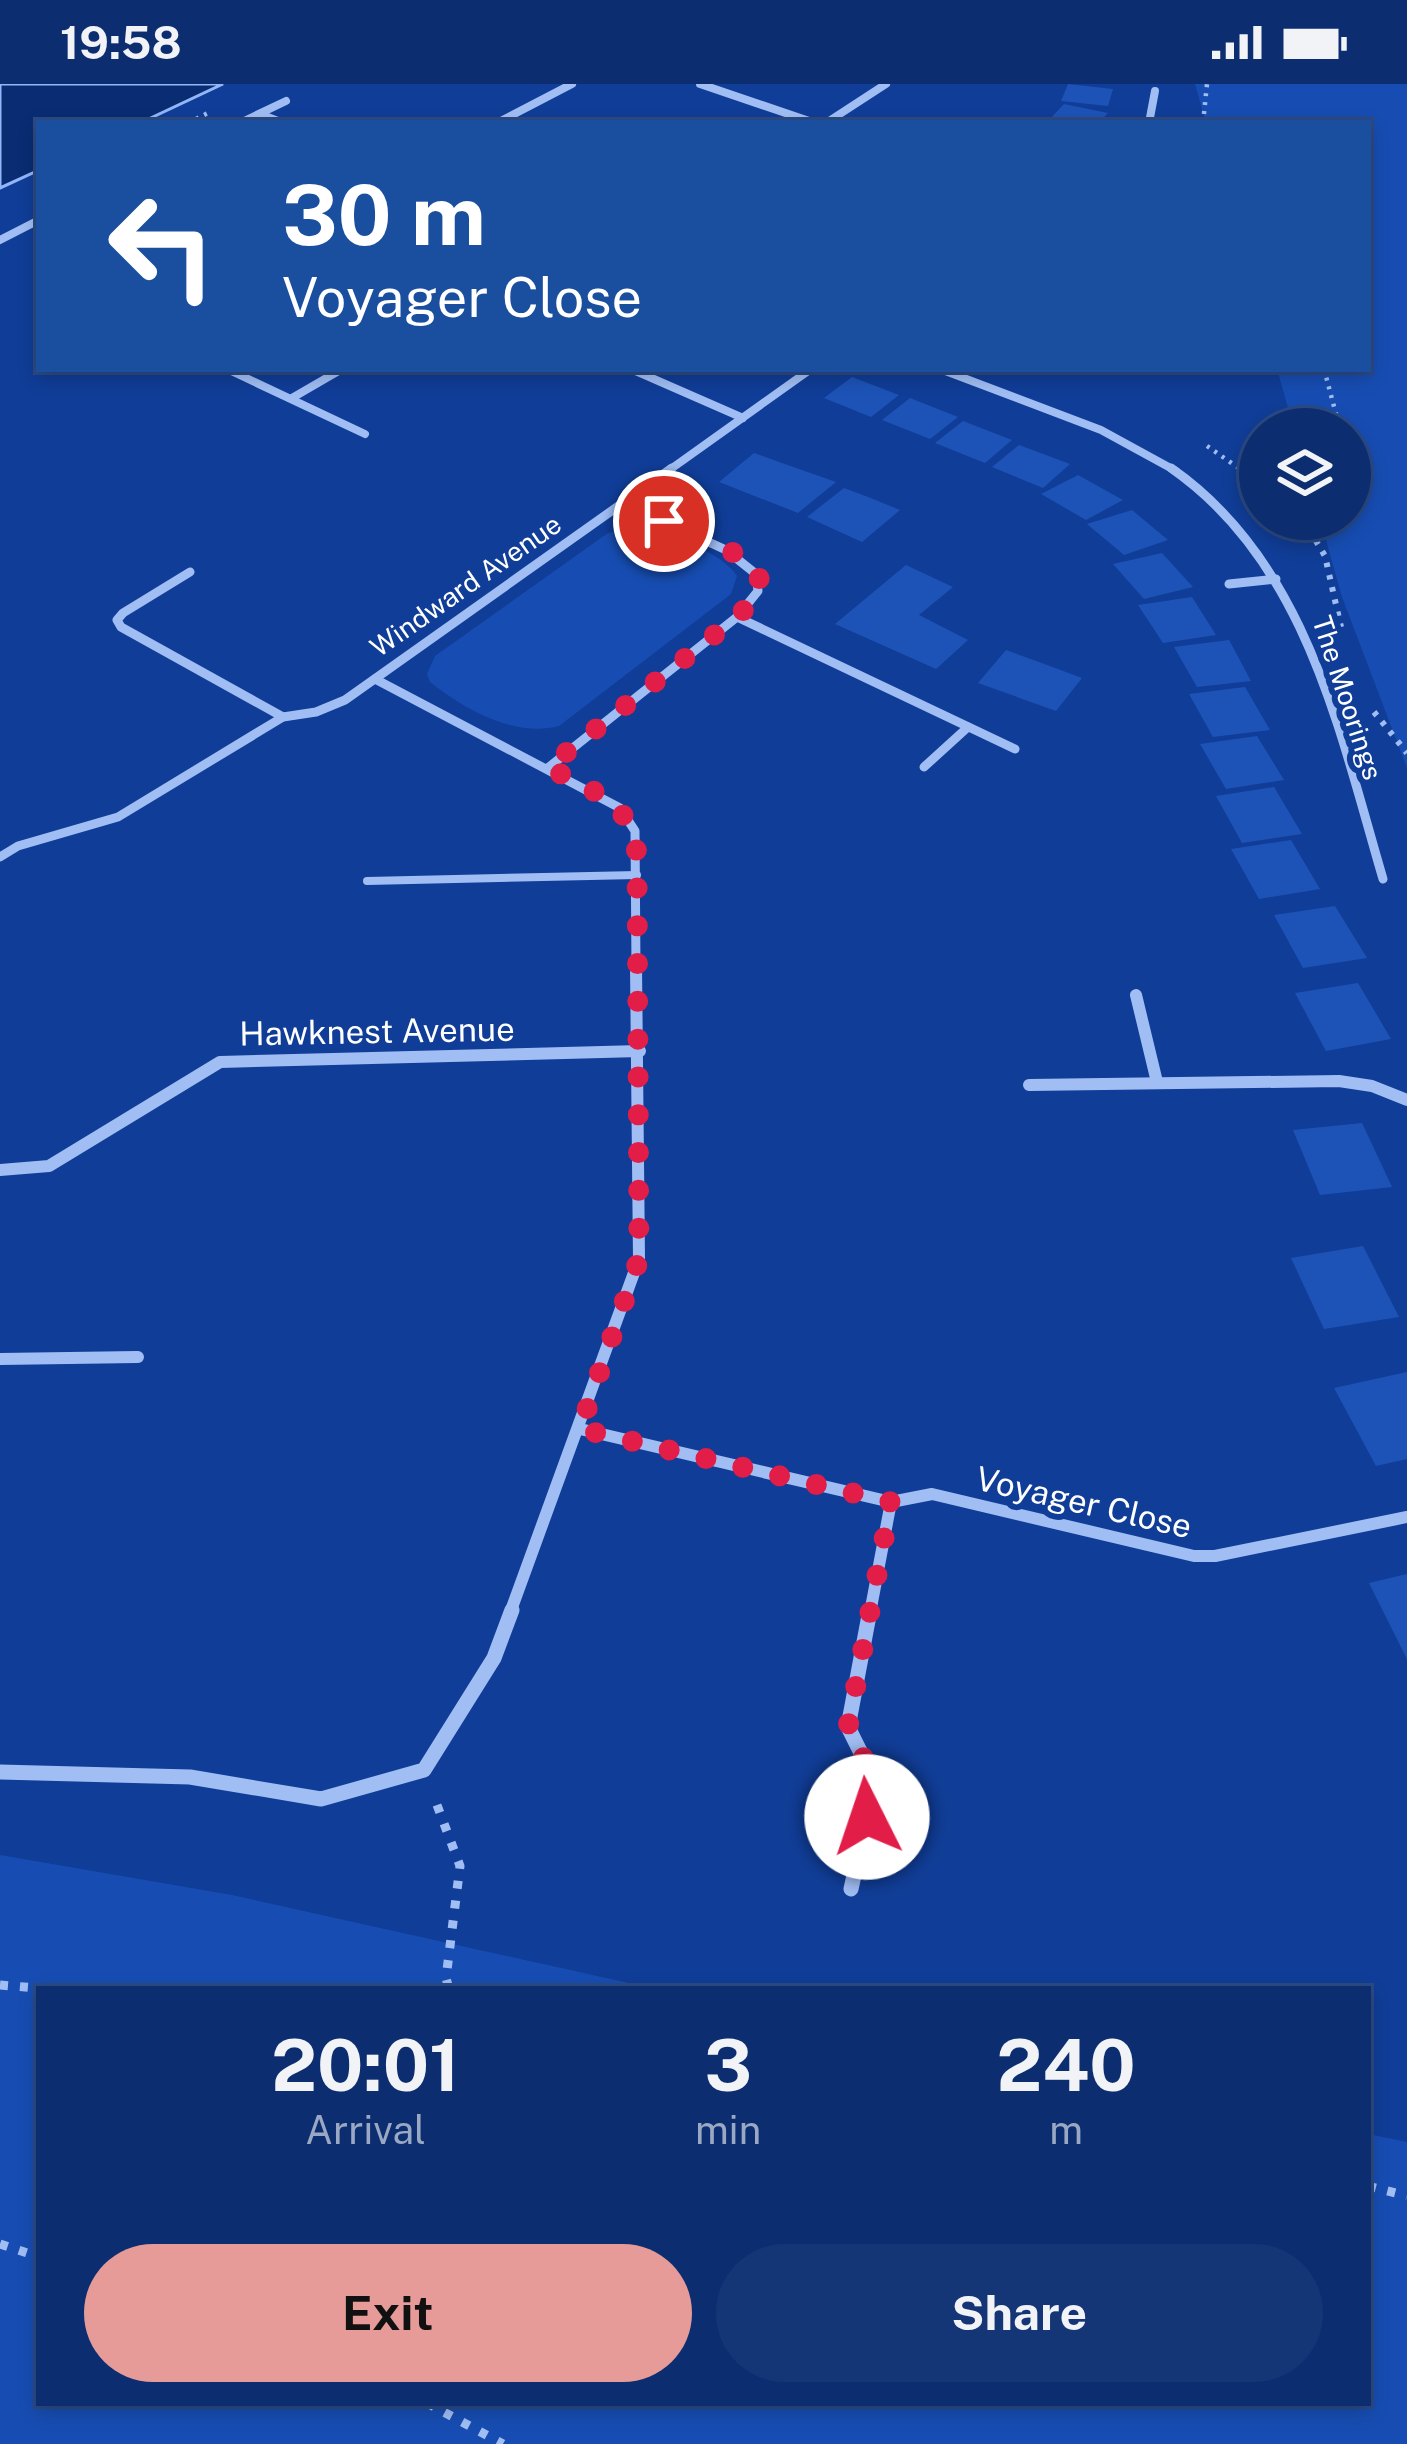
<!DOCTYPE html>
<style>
:root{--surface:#0c2e71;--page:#153676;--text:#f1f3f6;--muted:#9aa8c3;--line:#2c4a84;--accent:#e69b98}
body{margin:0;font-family:"Public Sans",sans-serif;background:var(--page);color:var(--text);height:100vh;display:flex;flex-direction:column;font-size:45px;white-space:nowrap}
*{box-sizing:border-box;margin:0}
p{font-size:39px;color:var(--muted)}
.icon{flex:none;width:66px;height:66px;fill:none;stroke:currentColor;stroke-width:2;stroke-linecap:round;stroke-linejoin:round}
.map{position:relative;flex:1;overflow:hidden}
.sheet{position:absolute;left:36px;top:1902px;width:1335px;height:420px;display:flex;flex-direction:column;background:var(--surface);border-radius:0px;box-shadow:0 6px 18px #0003,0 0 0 3px var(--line)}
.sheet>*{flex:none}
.banner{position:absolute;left:36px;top:36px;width:1335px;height:252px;border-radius:0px;box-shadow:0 6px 18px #0003,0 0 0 3px var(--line);background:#1a4fa0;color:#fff;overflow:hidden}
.buttons{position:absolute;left:1239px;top:324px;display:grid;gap:24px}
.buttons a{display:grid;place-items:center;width:132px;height:132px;border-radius:50%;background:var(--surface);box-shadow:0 6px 18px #0003,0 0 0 3px var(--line);font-size:60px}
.pin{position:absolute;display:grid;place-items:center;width:102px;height:102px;color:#fff;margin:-51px;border:6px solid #fff;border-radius:50%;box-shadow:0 3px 12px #0007}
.me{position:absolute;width:132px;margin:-66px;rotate:356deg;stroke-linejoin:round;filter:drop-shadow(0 0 9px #0008)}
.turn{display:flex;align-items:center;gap:42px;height:252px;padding:0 48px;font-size:54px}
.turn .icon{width:156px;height:156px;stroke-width:2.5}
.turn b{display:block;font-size:84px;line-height:102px}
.eta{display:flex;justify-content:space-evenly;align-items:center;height:204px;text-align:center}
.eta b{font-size:72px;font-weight:700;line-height:84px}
.primary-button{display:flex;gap:24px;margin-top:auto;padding:24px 48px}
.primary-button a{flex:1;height:138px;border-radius:72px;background:var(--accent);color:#111;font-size:48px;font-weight:700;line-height:138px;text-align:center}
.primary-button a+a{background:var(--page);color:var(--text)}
.status{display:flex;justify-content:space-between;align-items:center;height:84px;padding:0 60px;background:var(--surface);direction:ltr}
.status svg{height:33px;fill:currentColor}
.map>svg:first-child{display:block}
</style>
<div class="status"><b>19:58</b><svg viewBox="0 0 49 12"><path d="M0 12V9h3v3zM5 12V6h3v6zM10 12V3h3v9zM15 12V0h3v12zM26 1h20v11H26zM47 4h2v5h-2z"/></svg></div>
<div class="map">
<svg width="1407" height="2360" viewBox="0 0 1407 2360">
<rect width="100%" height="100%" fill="#103d97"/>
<g fill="#174db2">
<polygon points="1195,0 1407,0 1407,684 1342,513 1320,435 1350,435 1350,345 1294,345 1277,285 1368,285 1368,39 1206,39"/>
<path d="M636 443C665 445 721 468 737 492L731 510 559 642C515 654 464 625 430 598L427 590 435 572 608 449Z"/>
<polygon points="0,1771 232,1811 656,1905 39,1905 39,2319 1368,2319 1368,2050 1407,2058 1407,2360 0,2360"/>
</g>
<polygon fill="#092c73" stroke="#91b7f8" stroke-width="3" points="0,0 223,0 140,39 39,39 39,86 0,104"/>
<g fill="#1d53b7">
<polygon points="1068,0 1113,5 1108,22 1061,17"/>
<polygon points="1064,20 1108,29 1099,39 1049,36"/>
<polygon points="852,293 899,311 871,333 824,314"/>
<polygon points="910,314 958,333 930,355 882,336"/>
<polygon points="963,337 1012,356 985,379 935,359"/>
<polygon points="1019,361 1070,380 1043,404 992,383"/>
<polygon points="754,369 782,379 836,398 798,429 719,398"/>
<polygon points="1078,391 1123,416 1086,436 1041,410"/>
<polygon points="844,404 868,413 900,426 862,458 807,433"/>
<polygon points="1132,426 1168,456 1124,471 1087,440"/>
<polygon points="1162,469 1193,503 1144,515 1113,480"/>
<polygon points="906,481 953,503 919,531 968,556 936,585 835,540"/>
<polygon points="1192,513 1216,551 1163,559 1138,521"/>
<polygon points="1229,556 1251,597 1197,603 1174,563"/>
<polygon points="1006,566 1039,578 1082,594 1056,627 978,599"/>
<polygon points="1245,603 1270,646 1213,653 1189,610"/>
<polygon points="1257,652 1284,696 1226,705 1200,660"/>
<polygon points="1274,703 1302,750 1242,759 1216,712"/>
<polygon points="1291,756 1320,805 1259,815 1231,765"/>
<polygon points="1335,822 1367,874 1303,884 1274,831"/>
<polygon points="1358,899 1391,955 1326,967 1295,909"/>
<polygon points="1362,1039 1392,1103 1320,1111 1293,1046"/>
<polygon points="1363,1162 1399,1233 1324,1245 1291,1174"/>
<polygon points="1407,1288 1407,1375 1376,1382 1334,1304"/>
<polygon points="1407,1490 1407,1575 1369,1499"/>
</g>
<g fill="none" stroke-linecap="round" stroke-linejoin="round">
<g stroke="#a0bef4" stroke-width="4.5" stroke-dasharray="3 6" stroke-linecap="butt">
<polyline points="188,39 208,29"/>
<polyline points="1203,39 1207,0"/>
<polyline points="1324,285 1340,345"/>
<polyline points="1207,362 1243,387"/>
</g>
<g stroke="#a0bef4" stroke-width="6" stroke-dasharray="4.5 8" stroke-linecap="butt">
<polyline points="1239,384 1260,398"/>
<polyline points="1303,435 1325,472 1341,543"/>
<polyline points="1374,628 1407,669"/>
</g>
<g stroke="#a0bef4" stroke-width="9" stroke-dasharray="8 12" stroke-linecap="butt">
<polyline points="437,1721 460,1782 446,1894 449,1905"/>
<polyline points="0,1901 49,1905"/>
<polyline points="1368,2102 1407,2112"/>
<polyline points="0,2160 39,2173"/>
<polyline points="427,2319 503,2360"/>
</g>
<polyline stroke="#a0bef4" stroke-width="8" points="367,797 637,791"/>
<g stroke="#a0bef4" stroke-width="8">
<polyline points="700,0 815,39"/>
<polyline points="260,30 283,39"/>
<polyline points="240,39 286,17"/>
<polyline points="497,39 572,0"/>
<polyline points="826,39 886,0"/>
<polyline points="1149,39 1155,7"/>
<polyline points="0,156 39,136"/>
<polyline points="227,285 365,350"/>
<polyline points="631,285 743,334"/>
<polyline points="940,285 1101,346 1176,387"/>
<polyline points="292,314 342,285"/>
<polyline points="668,387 811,285"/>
</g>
<g stroke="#a0bef4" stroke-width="9">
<path d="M1171 384C1306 478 1339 646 1383 795"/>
<polyline points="190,488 123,529 117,536 121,543 283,633"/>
<polyline points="1229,500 1276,495"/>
<polyline points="737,533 1015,665"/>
<polyline points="375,595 620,724 635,747 636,885"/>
<polyline points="549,683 737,533 758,507 756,490 726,466 626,420"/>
<polyline points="924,683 968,643"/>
<polyline points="0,773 18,762 118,733 283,633 316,628 345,616 672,384"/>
</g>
<g stroke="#a0bef4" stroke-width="12">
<polyline points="1136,911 1157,998"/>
<polyline points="1029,1001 1339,997 1372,1002 1407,1016"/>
<polyline points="0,1086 49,1082 220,978 640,967"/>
<polyline points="0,1275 138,1273"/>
<polyline points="580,1345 891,1418 932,1410 1194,1472 1215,1472 1407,1433"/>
<polyline points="510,1529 639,1175 636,882"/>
<polyline points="870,1529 891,1418"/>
</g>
<g stroke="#a0bef4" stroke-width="15">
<polyline points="0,1688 190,1693 321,1715 424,1686 494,1574 512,1526"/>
<polyline points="851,1805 875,1697 848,1643 870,1526"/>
</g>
</g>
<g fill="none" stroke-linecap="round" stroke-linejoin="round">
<path stroke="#e11d48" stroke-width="21" stroke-dasharray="0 37.8" d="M664 437C686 447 762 472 760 501 759 514 745 524 737 533L548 683C592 708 634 717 637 773L639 1175 580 1345 891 1418 848 1643 875 1697 867 1733"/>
</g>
<g text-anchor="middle" stroke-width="12" stroke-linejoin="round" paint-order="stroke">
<g font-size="27" fill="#fff" stroke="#103d97">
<text transform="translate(466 502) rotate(-35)" y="9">Windward Avenue</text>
<text transform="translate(1347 614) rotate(72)" y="9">The Moorings</text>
</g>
<g font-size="33" fill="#fff" stroke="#103d97">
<text transform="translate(377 947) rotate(-1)" y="12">Hawknest Avenue</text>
<text transform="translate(1084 1418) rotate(13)" y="12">Voyager Close</text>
</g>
</g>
</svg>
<div class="buttons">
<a><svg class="icon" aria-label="layers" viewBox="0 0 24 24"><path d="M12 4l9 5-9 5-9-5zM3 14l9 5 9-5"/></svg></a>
</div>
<div class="pin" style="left:664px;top:437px;background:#d93025"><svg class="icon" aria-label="arrive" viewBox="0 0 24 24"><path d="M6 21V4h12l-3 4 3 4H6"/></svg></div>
<svg class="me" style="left:867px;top:1733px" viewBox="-20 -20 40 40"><circle r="19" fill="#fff"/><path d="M0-13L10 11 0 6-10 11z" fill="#e11d48"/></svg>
<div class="banner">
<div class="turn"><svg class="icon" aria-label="left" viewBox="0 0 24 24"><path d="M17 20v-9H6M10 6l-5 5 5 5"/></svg><div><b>30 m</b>Voyager Close</div></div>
</div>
<section class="sheet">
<div class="eta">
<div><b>20:01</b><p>Arrival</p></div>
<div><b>3</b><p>min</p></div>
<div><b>240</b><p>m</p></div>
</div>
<div class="primary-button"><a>Exit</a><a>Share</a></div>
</section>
</div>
